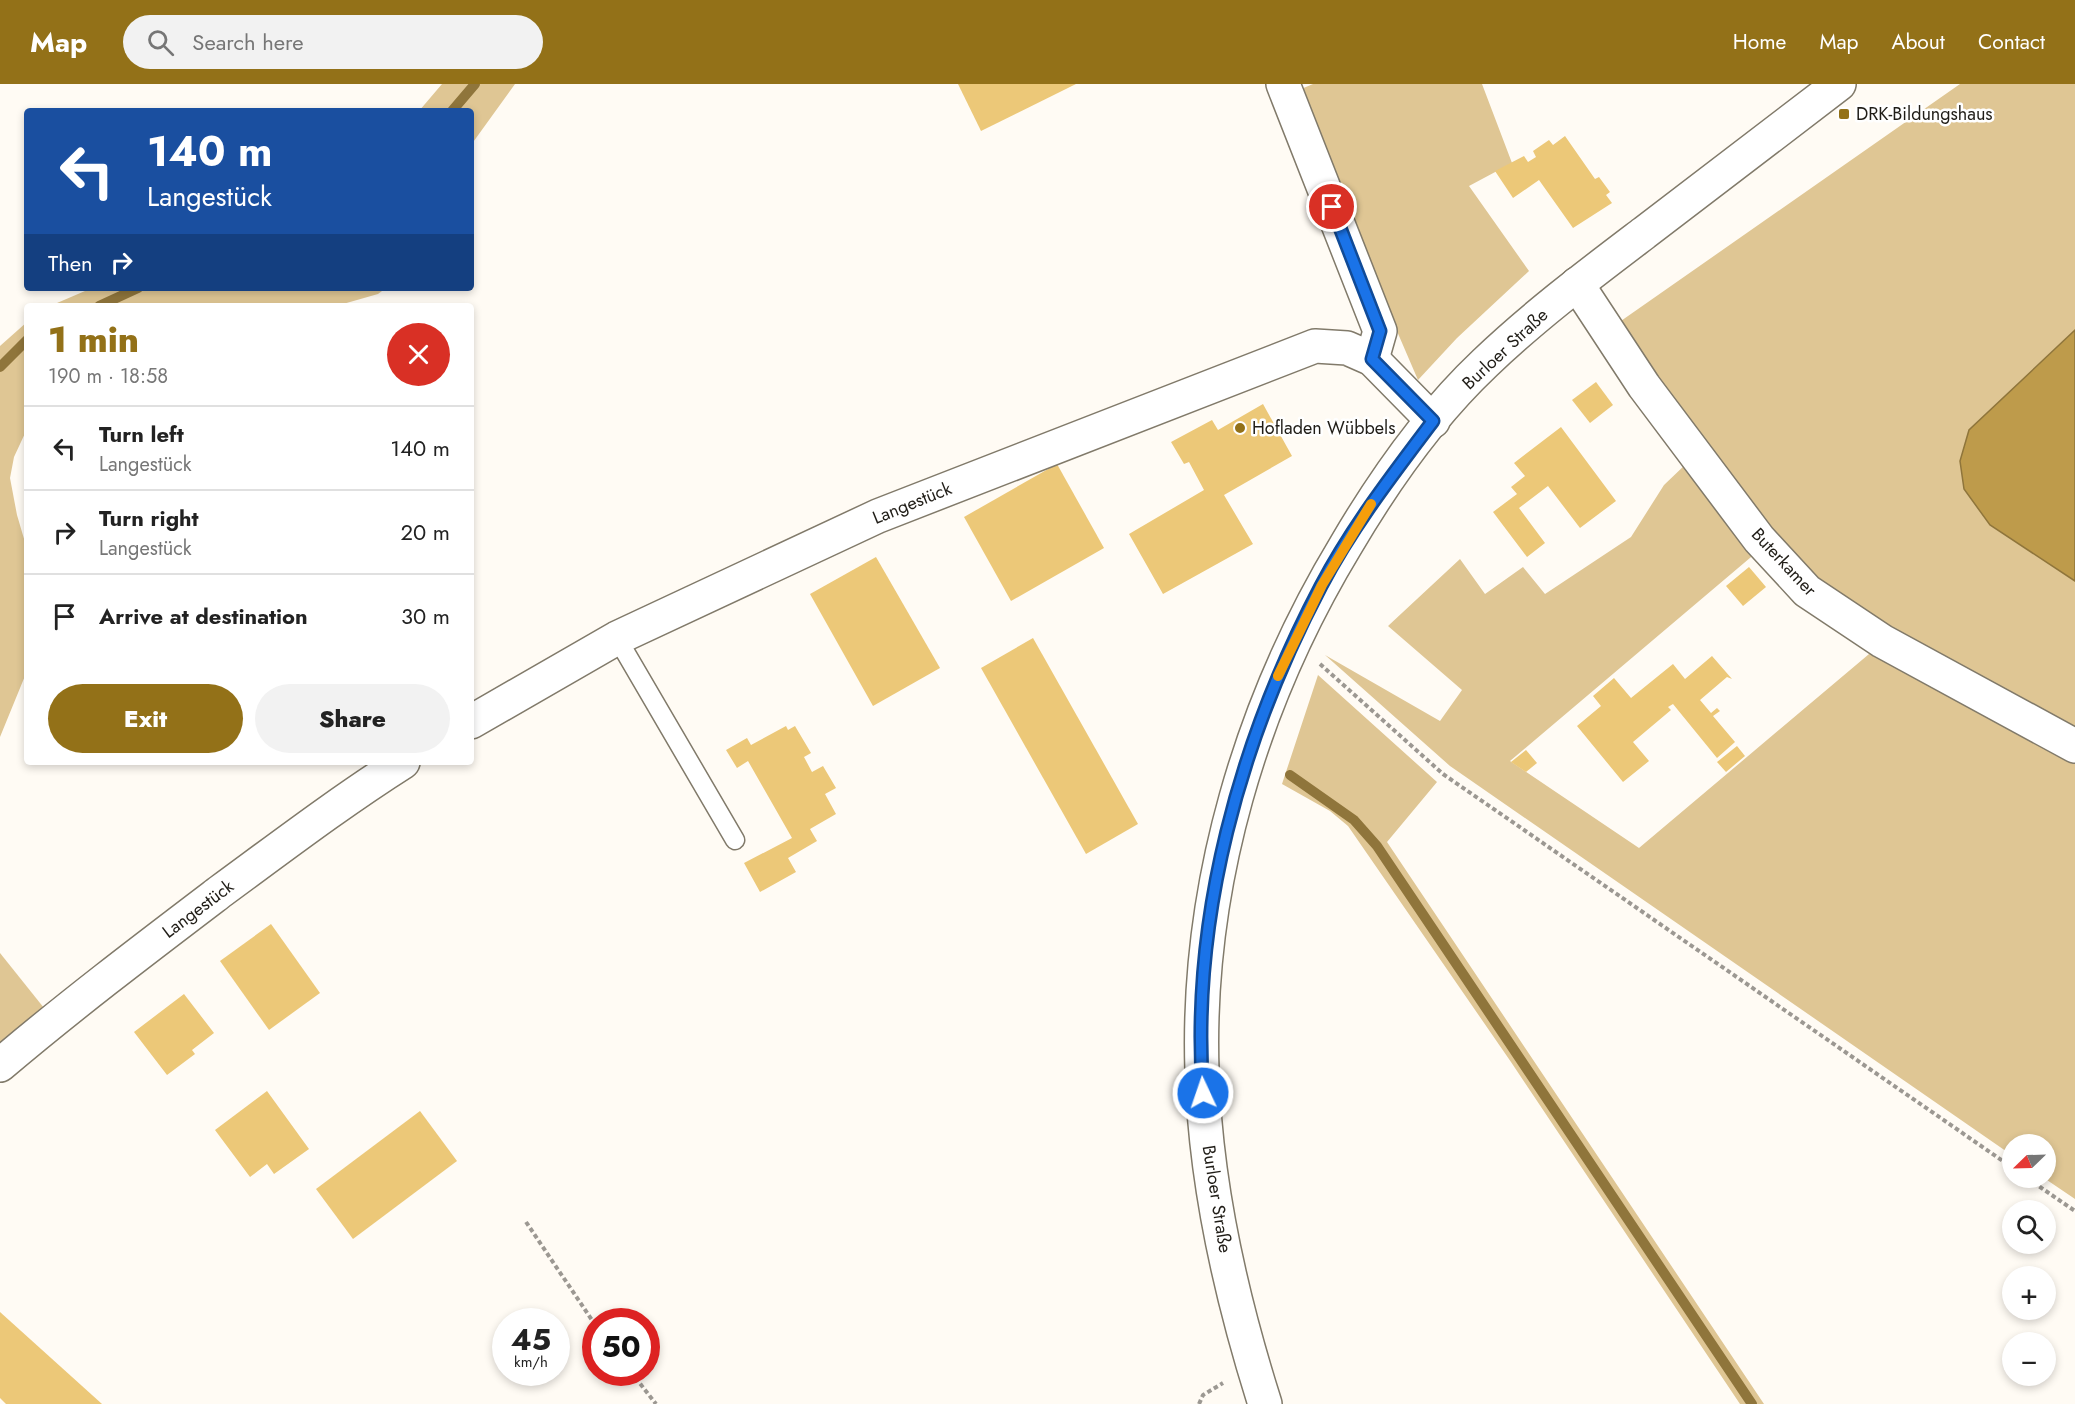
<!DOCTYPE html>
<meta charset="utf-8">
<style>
:root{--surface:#fff;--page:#f2f2f2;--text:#222;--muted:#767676;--line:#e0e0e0;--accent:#937118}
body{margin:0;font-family:Jost,sans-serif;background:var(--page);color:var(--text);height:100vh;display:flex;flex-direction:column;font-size:22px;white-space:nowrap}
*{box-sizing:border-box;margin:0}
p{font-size:20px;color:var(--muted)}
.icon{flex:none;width:33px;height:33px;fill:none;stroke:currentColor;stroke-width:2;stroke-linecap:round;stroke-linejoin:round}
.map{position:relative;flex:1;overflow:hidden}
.drawer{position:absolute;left:24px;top:219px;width:450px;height:462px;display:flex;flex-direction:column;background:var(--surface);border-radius:6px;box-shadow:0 3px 9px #0003}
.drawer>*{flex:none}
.banner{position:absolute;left:24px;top:24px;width:450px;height:183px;border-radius:6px;box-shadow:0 3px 9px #0003;background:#1a4fa0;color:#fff;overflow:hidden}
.needle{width:39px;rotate:247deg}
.controls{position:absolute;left:2002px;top:1050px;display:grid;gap:12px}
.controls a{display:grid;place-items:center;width:54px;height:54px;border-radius:50%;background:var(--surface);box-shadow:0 3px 9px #0003;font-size:30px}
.speed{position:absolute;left:492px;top:1224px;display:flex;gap:12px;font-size:30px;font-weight:700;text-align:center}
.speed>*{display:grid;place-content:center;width:78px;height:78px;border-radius:50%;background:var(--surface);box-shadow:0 3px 9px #0003;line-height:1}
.speed small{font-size:15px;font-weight:400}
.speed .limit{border:9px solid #d22;background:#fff;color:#111}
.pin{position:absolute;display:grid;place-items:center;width:51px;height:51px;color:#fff;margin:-26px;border:3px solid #fff;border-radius:50%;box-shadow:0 2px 6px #0007}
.me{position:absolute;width:66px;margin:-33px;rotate:357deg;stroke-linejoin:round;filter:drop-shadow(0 0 4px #0008)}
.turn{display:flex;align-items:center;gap:21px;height:126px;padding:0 24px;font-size:27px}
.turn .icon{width:78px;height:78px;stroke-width:2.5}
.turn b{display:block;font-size:42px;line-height:51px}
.then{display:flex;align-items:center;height:57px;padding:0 24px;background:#0003;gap:12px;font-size:22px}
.round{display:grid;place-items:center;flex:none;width:63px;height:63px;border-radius:32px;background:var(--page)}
.head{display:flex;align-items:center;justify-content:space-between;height:102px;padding:0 24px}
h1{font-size:36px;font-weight:800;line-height:45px;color:var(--accent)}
.button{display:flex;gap:12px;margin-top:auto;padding:12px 24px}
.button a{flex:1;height:69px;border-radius:36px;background:var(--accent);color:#fff;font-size:24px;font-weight:800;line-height:69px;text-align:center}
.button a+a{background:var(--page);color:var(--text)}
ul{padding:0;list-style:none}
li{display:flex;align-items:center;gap:18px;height:84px;padding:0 24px;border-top:2px solid var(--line)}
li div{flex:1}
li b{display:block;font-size:22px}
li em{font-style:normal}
header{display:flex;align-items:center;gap:36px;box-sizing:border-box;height:84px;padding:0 30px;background:var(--accent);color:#fff}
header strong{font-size:28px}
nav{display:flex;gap:33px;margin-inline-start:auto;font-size:21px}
.search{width:420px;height:54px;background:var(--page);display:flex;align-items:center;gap:15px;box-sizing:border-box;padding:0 21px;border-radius:33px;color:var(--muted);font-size:22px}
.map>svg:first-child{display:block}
</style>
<header>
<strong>Map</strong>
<div class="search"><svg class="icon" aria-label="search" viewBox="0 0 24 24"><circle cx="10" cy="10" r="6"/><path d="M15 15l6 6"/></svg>Search here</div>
<nav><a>Home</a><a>Map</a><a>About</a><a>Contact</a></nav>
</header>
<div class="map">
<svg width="2075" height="1320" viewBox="0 0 2075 1320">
<rect width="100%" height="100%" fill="#fffbf4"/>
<g fill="#dfc694">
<polygon points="442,0 515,0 471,61 471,27 419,27"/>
<polygon points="1313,0 1482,0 1512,79 1469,102 1529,187 1457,254 1418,296 1294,8"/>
<polygon points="1960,0 2075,0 2075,246 2034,284 1990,441 2075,497 2075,650 1887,546 1839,512 1800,479 1767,445 1618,239"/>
<polygon points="92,204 386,204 378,210 336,222 50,222"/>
<polygon points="27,238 27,345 14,373 10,394 17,431 27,465 27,587 0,653 0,262"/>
<polygon points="1687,379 1757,468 1510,677 1639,764 1875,565 2075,674 2075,1115 2044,1094 2046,1060 2013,1060 2013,1072 1450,682 1325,571 1440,637 1462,606 1388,542 1460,475 1485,510 1523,483 1545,510 1631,453 1664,401"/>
<polygon points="1318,591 1437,698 1387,758 1764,1320 1740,1320 1511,978 1348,742 1330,727 1282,700"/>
<polygon points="0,869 48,929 0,971"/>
</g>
<polygon fill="#be9b4b" stroke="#8f753b" stroke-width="1.5" points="2075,246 2075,497 1990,441 1964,405 1960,377 1969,346"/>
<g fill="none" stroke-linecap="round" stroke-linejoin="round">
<g stroke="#8f753b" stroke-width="10">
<polyline points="452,27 475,0"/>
<polyline points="99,222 138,204"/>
<polyline points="0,283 27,256"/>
<polyline points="1290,691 1354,736 1377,762 1752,1320"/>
</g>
</g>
<g fill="#ecc878">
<polygon points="958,0 1076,0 981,47"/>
<polygon points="1565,52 1595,95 1599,93 1610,108 1606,111 1612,119 1573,144 1539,96 1513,114 1495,87 1524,72 1528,78 1536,73 1533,67 1549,56 1553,61"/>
<polygon points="1596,298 1613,321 1590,339 1572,316"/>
<polygon points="1263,320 1292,372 1224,411 1253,460 1163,510 1129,450 1204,406 1189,378 1184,380 1171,358 1212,336 1218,346"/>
<polygon points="1561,343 1616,417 1580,444 1548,402 1519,424 1545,459 1527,473 1493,428 1517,410 1511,403 1525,392 1514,379"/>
<polygon points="1057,380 1104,464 1011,517 964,433"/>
<polygon points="876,473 940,584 873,622 810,510"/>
<polygon points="1749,483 1766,503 1743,522 1726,502"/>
<polygon points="1033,554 1138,740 1086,770 981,584"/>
<polygon points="1712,572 1732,595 1727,593 1700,616 1711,629 1717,624 1720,627 1713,632 1735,658 1717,674 1673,620 1668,623 1671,626 1633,658 1649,677 1623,698 1577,642 1601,622 1593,612 1614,594 1631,614 1673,580 1685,595"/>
<polygon points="786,642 788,646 795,642 811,669 804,673 812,688 823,682 836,704 825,710 836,730 810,745 817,757 788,774 796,788 760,808 744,779 792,754 748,677 737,684 726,666 747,654 751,661"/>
<polygon points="1737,662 1745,672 1726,688 1717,678"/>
<polygon points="1526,666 1537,679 1526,688 1511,678"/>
<polygon points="271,840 320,909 269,946 220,877"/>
<polygon points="184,910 214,949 192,966 195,970 167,991 134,948"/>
<polygon points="267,1007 309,1065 274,1090 267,1080 250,1093 215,1046"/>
<polygon points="420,1027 457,1077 353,1155 316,1105"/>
<polygon points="0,1228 102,1320 6,1320 0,1314"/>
</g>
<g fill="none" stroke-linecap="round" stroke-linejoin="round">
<g stroke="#817a6a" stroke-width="21">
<polyline id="lane" points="617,554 735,756"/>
</g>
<g stroke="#817a6a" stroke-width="36">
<g id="street">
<polyline points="1283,0 1380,247 1372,275"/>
<polyline points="1577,200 1644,302 1759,455 1807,507 1882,557 2075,662"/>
<polyline points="471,638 617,554 878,432 1315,262 1347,264 1372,275 1433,337"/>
<path d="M0 981C72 920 146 864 221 807 281 763 340 718 403 678"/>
</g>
</g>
<g stroke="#817a6a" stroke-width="36">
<path id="secondary" d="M1265 1320C1231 1213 1205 1100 1202 987 1196 802 1251 618 1346 461 1383 398 1432 329 1485 279 1534 232 1590 190 1644 149 1709 99 1774 49 1839 0"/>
</g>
<g stroke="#9c9892" stroke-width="4" stroke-dasharray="4.5 3" stroke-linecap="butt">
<polyline points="1320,580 1443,690 2013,1084"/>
<polyline points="2027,1094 2075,1127"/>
<polyline points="526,1138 596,1242"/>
<polyline points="631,1288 656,1320"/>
<polyline points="1199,1320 1203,1311 1223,1299"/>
</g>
<use href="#lane" stroke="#fff" stroke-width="18"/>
<use href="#street" stroke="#fff" stroke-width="33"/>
<use href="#secondary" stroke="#fff" stroke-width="33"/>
</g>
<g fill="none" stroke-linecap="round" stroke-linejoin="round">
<g stroke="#114b97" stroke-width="15">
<path id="route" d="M1203 1009C1190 835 1240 656 1321 502 1352 443 1393 390 1433 337L1372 275 1380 247 1332 123"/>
</g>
<use href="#route" stroke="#1a73e8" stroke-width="10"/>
<polyline stroke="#f59e0b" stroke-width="10" points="1278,592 1322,501 1371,420"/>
</g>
<g fill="#937118" stroke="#fff" stroke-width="2">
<rect x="1838" y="24" width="12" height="12" rx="3"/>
<circle cx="1240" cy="344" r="6"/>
</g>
<g text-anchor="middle" stroke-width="5" stroke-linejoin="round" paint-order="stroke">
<g font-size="18" fill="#201d17" stroke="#fff" text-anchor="start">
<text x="1856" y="36">DRK-Bildungshaus</text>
<text x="1252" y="350">Hofladen Wübbels</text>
</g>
<g font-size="18" fill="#201d17" stroke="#fff">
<text transform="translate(1505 265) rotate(-43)" y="6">Burloer Straße</text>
<text transform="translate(912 419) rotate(-22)" y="6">Langestück</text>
<text transform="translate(1784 478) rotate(47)" y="6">Buterkamer</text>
<text transform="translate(198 825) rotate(-37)" y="6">Langestück</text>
<text transform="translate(1217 1115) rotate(81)" y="6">Burloer Straße</text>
</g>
</g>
</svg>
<div class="controls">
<a><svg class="needle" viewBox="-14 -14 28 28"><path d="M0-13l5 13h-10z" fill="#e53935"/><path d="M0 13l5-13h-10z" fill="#767676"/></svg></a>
<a><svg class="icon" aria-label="search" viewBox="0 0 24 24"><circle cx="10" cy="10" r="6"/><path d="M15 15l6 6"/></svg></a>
<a>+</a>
<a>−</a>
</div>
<div class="speed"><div>45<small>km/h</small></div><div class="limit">50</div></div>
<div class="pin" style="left:1332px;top:123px;background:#d93025"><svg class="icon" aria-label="arrive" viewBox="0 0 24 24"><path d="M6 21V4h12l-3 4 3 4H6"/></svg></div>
<svg class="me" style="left:1203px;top:1009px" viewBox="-20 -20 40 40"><circle r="17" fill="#1a73e8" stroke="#fff" stroke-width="3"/><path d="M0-11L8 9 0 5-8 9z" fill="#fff"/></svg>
<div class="banner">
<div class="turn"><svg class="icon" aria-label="left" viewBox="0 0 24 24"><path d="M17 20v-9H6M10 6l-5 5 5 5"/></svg><div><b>140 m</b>Langestück</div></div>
<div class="then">Then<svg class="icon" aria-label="right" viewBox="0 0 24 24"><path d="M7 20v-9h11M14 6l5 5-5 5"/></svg></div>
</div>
<section class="drawer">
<div class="head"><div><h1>1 min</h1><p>190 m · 18:58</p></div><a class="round" style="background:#d93025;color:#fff"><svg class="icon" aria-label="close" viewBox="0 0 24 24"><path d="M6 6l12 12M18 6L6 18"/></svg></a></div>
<ul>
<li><svg class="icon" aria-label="left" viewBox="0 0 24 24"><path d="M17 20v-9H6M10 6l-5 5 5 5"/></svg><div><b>Turn left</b><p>Langestück</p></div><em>140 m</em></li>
<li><svg class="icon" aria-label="right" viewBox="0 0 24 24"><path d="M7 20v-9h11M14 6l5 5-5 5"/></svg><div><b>Turn right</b><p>Langestück</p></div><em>20 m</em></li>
<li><svg class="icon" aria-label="arrive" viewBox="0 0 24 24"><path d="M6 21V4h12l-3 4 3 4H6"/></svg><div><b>Arrive at destination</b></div><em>30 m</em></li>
</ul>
<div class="button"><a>Exit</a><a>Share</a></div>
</section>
</div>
